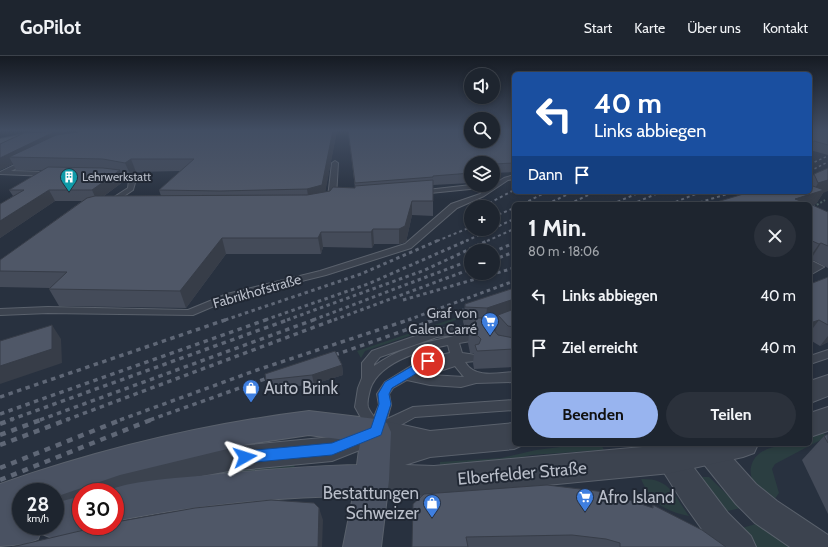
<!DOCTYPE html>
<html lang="de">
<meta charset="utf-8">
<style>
:root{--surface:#1e252f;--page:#2b313b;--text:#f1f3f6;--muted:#a1a5aa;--line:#3c424b;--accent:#98b4ef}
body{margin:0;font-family:Cabin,sans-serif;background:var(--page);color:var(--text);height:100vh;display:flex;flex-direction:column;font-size:15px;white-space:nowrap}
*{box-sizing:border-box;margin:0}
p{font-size:13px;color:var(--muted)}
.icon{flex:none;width:22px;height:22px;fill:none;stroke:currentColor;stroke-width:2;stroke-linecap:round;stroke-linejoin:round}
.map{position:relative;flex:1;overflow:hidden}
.panel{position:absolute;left:512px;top:146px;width:300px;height:244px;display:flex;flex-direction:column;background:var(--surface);border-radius:6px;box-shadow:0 2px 6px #0003,0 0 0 1px var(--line)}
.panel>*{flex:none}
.hud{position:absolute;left:512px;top:16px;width:300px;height:122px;border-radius:6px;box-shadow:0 2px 6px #0003,0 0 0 1px var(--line);background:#1a4fa0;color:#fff;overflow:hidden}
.controls{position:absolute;left:464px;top:12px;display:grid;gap:8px}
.controls a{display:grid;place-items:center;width:36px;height:36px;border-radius:50%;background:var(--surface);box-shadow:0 2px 6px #0003,0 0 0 1px var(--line);font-size:20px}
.speed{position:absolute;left:12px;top:427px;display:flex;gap:8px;font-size:20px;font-weight:700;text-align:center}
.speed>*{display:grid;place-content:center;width:52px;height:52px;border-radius:50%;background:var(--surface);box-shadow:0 2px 6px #0003,0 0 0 1px var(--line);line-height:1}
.speed small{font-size:10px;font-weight:400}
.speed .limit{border:6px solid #d22;background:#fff;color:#111}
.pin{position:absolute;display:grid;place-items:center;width:34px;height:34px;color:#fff;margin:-17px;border:2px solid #fff;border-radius:50%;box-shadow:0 1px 4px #0007}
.me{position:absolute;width:44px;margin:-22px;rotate:84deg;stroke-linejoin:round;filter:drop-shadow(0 0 3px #0008)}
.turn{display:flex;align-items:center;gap:14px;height:84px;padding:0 16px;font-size:18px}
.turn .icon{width:52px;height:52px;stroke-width:2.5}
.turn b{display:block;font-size:28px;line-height:34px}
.then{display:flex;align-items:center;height:38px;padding:0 16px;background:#0003;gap:8px;font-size:15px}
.round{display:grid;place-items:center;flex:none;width:42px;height:42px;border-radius:21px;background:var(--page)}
.head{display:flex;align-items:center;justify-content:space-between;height:68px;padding:0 16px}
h1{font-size:24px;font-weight:800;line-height:30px}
.primary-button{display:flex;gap:8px;margin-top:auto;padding:8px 16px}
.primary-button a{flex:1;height:46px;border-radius:24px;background:var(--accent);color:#111;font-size:16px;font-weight:800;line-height:46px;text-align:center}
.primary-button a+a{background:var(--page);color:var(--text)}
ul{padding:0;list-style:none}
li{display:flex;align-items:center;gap:12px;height:52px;padding:0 16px}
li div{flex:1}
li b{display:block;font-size:15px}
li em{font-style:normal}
header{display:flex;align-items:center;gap:24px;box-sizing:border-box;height:56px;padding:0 20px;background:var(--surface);border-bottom:1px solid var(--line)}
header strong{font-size:19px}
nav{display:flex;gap:22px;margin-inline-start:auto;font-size:14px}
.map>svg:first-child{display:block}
</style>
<header>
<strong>GoPilot</strong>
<nav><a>Start</a><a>Karte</a><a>Über uns</a><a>Kontakt</a></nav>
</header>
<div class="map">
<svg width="828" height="491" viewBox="0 0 828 491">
<rect width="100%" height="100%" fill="#28313f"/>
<g fill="#2b3e41">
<polygon points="470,257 463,266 462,262 365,295 361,302 357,295"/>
<path d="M823 377 828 380 775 408 772 413 779 437 774 444C768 439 758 433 753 426 751 421 750 415 751 411 756 387 791 388 810 388V381Z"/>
<polygon points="584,388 601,388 604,394 531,399 502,406 440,411 440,406 501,402 536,394"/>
<polygon points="295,407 294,413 129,433 195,418"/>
<polygon points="702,421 709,421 741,452 723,456 701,422"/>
<path d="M641 423C670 422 674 439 689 460 664 455 651 446 641 423Z"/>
<polygon points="756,468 793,491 757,491 738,473"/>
</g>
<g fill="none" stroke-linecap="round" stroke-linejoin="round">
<g stroke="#5a616c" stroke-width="2">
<g id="service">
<polygon points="25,104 27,105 27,107 11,115 48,116 51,118 48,120 0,118 0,116"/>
<polygon points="335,105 338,107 336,141 332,143 328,141 332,107"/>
<polygon points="110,118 133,121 136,123 133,134 111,149 107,147 108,145 128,132 129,124 108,121 108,119"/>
<polygon points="514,119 514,123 508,124 484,140 457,152 411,192 326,219 233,242 193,259 48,257 0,259 0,253 48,251 188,254 227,238 320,215 405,188 451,148 480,138 486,133 480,132 420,138 417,136 418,135 471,129 491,130 504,122"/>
<polygon points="810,204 824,211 810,219 810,212 812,211 810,210"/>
<path d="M514 261V268L486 279 465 278 437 281 380 301 374 308V310C396 294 420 287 446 282 454 280 463 277 471 279L473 282 471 285 459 287 462 297 476 299 478 302 476 305 465 306C475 323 497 317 514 316V326L476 327 461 331 430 329 407 324 393 332 389 338 391 349 387 363 413 351 514 344V354L415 361 381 380 376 382 371 380 355 351 358 332 362 322V307L372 295 436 273 465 270 485 271ZM448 289 450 297 424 302 385 326 377 338 379 349 374 361C372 358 369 354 368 351 367 347 368 342 369 338 374 307 421 294 448 289ZM455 310 464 321 430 319 418 317 420 315H440Z"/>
<polygon points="828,294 828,302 810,308 810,300"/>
</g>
</g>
<g stroke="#5a616c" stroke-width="2">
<g id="minor">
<polygon points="376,365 385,368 389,376 385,384 332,405 229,415 168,426 115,438 115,436 81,436 81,448 55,456 55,436 43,436 45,432 101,415 168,400 229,391 332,381"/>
<polygon points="660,388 686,388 685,400 728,457 751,480 756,491 718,491 706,479 684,448 661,412 657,403"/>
<polygon points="690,388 720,388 756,428 777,445 828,479 828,491 790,491 755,467 736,448 694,396"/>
</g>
</g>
<g stroke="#5a616c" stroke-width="2">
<g id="tertiary">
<polygon points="828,319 828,340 810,347 810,325"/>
<polygon points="828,351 828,375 810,381 810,357"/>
<polygon points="376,363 430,375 514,367 514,388 525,388 514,393 430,401 405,409 434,410 675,388 758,388 754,397 743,401 671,417 434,440 372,439 360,435 355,424 372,395 382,390 365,385 361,376 365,367"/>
</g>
</g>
<g stroke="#5a616c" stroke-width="2">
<path id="secondary" d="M309 355 376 363 387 367 391 376 389 424 381 491H343L353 440C274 441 193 449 115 465V436H103C133 424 167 423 199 420 252 415 304 410 357 409L360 386 309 379 248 388 120 419 55 441V436H21V470H55V447L81 440V470H92L55 483 42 478 41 475 38 483 25 488 0 490V428C100 393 204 368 309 355Z"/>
</g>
<g stroke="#464c58" stroke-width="2">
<polygon id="primary" points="44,74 67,74 61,77 0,91 0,83"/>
</g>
<g stroke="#4a5b5f" stroke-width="2" stroke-dasharray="2 2" stroke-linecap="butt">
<polyline points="810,151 814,149"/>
<polyline points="810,153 825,144"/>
</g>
<use href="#service" fill="#3c434f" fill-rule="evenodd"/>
<use href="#minor" fill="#3c434f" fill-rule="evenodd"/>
<use href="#tertiary" fill="#3c434f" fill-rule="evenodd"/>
<use href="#secondary" fill="#4a5262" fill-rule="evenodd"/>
<use href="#primary" fill="#5a626f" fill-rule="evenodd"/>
<g stroke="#5f6776" stroke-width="1.5" stroke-dasharray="2.5 2.5" stroke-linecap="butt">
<polyline points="810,97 828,85"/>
<polyline points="810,108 828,100"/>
<polyline points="810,115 828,106"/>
</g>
<g stroke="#5f6776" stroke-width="2" stroke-dasharray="3 3" stroke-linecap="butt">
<polyline points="523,148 546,136"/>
<polyline points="547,148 573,136"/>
<polyline points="569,148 595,136"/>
<polyline points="612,148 641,136"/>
<polyline points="632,148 661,136"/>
<polyline points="670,148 701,136"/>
<polyline points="694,148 734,136"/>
<polyline points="484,150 514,134"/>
<polyline points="493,161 514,152"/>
<polyline points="437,185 471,171"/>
<polyline points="466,185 514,163"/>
<polyline points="487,185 514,173"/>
</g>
<g stroke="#5f6776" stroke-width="3" stroke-dasharray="3.5 3.5" stroke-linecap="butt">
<polyline points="493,196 514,187"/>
<polyline points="493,204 514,196"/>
<polyline points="403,244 514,212"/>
<polyline points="225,264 361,218 439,184"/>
<polyline points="265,264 368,228 468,184"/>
<polyline points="287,264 425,214 489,184"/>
<polyline points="313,264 471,204"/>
<polyline points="334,264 471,213"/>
<polyline points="408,264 514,225"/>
<polyline points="434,264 475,250"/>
</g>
<g stroke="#5f6776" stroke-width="3.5" stroke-dasharray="4.5 4.5" stroke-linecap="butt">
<polyline points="326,302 437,263"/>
<polyline points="0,341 228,263"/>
<polyline points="0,358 268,263"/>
<polyline points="10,364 290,263"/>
<polyline points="40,364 316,263"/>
<polyline points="66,364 336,263"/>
<polyline points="120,364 257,314 411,263"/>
<polyline points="150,364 276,319"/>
</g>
<g stroke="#5f6776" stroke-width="4.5" stroke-dasharray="6 6" stroke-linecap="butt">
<polyline points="0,368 13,363"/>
<polyline points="0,379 43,363"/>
<polyline points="0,389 69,363"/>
<polyline points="0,412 123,363"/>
<polyline points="0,424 153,363"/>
</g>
</g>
<g fill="#444b59" fill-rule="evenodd">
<path d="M91 74H337L325 136 355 132 348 74H514V116L493 117V107H471V127L433 129V160L412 159 406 186 399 188H374L372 192 323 191 321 198H226L186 252 59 250 49 233V232L0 231V204L82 145H55L0 182V148L13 140 9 134 43 114H16L13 108 0 114V88ZM180 115 159 134 161 140H104L124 125 121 118 131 120 136 116Z"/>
<polygon points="810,74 828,74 828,99 810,94"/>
<polygon points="814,118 823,137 816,148 812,149 828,156 828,212 811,203 810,203 810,126"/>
<polygon points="828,221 828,286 820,290 810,284 810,228"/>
<path d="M514 232V311L474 313 473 307 474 297H470L468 287 470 269H471H464L463 266 465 248ZM497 265 496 276 489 268Z"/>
<polygon points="342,309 343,319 314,328 269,334 266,324"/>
<polygon points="828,378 828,458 802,404 824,380"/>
<polygon points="413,448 652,451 653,449 726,491 412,491"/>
</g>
<g fill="#373d48">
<polygon points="333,74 337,74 324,143 309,146 307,133"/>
<polygon points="62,75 66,84 9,101 13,108 0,114 0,102 52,77"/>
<polygon points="814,85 810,94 810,87"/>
<polygon points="131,103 136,116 131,120 125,107"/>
<polygon points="120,114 124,125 97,145 92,134"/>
<polygon points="828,124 828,135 823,137 816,148 810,150 810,148 792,148 795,143 812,138 818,127"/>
<polygon points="49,134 55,145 0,182 0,165"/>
<polygon points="412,145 412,159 406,186 399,188 399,173"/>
<polygon points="373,173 374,188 372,192 371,176"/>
<polygon points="321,176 323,191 321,198 318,182"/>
<polygon points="222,182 226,198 186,252 180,235"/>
<polygon points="821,187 811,203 810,203 810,201 819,188"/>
<polygon points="514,243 514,257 498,259 497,265 485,269 487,252"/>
<polygon points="819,264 810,276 810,267"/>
<polygon points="52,269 61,283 62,307 0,328 0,310"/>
<polygon points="828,280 828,286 820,290"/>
<polygon points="342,309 343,319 314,328 312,319"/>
<polygon points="319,452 323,464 322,491 318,491"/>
</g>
<g fill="#4f5767" stroke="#373d48">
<polygon points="91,74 333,74 322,129 307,133 220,135 159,134 194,103 131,103 125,107 103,103 9,101 56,79"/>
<polygon points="348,74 471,74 471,85 493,85 493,74 514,74 514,107 493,108 493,107 471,107 471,117 433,120 433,121 355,127"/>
<polygon points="810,74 828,74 828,89 814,85 810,87"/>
<polygon points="62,75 52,77 0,102 0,88 24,77"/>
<polygon points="48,111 103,112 120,114 92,134 49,134 0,165 0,148 24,134 9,134"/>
<polygon points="828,112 828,124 818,127 814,118"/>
<polygon points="433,124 433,145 412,145 405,170 399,173 373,173 371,176 321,176 318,182 222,182 180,235 49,233 67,216 0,215 0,204 87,142 95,140 307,139 330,135 333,131 355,132 355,130"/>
<polygon points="810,129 824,134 795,143 809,148 710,148 750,136 810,136"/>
<polygon points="810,148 828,156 828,190 821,187 819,188 810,184"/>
<polygon points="828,221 828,269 819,264 810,267 810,228"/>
<polygon points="514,232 514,243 487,252 465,251 465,248"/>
<polygon points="514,253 514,271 508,270 498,259"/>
<polygon points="475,262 484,262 498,279 514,282 514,293 477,295 475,289 479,288 481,283 478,280 472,279 470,269 476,265"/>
<polygon points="52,269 52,293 0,310 0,285"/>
<polygon points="335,295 342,309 312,319 266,324 265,318"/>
<polygon points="828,378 828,387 824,380"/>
<polygon points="547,429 605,436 653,452 653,449 702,474 726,491 620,491 620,487 606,483 572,479 466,481 468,491 412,491 413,448 424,438"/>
<polygon points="271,444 314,447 319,452 318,491 12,491 101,470 115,470 115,467 116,466 195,452"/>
</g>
<linearGradient id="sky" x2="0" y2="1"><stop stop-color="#161b23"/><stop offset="0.52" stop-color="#424e63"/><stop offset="1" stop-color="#424e63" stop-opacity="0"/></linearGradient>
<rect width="828" height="143" fill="url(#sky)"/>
<polygon fill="#1a73e8" stroke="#114b97" points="428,301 432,302 433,305 432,308 392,332 389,338 391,348 381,379 332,399 245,407 240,405 239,401 240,397 245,395 332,387 371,372 379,348 378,338 385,326"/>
<defs>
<g id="building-pin" transform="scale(0.9)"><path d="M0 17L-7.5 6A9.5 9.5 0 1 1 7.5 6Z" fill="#0f9aa8" stroke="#212834"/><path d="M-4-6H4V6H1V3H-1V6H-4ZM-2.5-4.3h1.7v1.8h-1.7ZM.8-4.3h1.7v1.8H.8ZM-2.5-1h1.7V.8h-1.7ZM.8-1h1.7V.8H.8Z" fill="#fff"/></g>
<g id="supermarket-pin" transform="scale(0.9)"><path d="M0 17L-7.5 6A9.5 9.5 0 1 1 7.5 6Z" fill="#3f7fe0" stroke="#212834"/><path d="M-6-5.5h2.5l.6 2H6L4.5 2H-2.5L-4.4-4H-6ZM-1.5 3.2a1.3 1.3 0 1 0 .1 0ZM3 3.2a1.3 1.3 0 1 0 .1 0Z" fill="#fff"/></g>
<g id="shop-pin" transform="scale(0.9)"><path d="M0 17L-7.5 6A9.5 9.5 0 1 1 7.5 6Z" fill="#3f7fe0" stroke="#212834"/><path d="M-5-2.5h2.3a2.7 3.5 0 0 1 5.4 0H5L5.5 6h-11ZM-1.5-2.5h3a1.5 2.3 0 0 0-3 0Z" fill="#fff"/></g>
</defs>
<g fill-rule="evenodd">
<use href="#building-pin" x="69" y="121"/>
<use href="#supermarket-pin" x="490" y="265"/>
<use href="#shop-pin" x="251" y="332"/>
<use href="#supermarket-pin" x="585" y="441"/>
<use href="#shop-pin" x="432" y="447"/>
</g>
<g text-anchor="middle" stroke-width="4" stroke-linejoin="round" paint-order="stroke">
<g font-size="12" fill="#b9bec9" stroke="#212834" text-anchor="start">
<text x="82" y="125">Lehrwerkstatt</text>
</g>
<g font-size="14" fill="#b9bec9" stroke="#212834">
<text transform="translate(257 235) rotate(-16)" y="5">Fabrikhofstraße</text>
</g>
<g font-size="14" fill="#b9bec9" stroke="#212834" text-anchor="end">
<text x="477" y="262">Graf von<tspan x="477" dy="16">Galen Carré</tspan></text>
</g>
<g font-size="17" fill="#b9bec9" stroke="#212834" text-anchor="start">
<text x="264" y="338">Auto Brink</text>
<text x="419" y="443" text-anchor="end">Bestattungen<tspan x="419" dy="20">Schweizer</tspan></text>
<text x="598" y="447">Afro Island</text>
</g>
<g font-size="17" fill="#b9bec9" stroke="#212834">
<text transform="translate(522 417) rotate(-5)" y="6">Elberfelder Straße</text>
</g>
</g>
</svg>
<div class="controls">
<a><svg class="icon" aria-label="sound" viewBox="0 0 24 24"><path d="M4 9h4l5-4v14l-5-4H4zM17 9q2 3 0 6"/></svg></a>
<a><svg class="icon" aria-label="search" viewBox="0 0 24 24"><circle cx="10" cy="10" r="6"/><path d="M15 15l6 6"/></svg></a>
<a><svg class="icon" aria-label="layers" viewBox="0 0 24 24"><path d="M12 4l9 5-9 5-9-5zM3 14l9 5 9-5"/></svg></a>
<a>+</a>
<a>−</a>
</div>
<div class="speed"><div>28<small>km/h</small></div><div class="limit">30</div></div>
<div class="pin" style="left:428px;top:305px;background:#d93025"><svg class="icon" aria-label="arrive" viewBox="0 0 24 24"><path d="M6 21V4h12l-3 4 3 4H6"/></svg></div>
<svg class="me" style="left:245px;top:401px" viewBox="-20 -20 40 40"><path d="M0-17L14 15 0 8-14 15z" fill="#1a73e8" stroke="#fff" stroke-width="4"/></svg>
<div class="hud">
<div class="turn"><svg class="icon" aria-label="left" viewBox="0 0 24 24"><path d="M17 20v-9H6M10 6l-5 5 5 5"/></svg><div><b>40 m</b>Links abbiegen</div></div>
<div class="then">Dann<svg class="icon" aria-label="arrive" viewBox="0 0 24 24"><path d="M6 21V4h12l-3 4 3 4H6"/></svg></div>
</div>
<section class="panel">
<div class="head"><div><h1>1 Min.</h1><p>80 m · 18:06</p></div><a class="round"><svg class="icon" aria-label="close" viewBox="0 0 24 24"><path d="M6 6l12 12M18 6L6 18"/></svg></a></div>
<ul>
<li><svg class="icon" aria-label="left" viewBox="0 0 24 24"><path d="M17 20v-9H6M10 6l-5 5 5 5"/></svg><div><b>Links abbiegen</b></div><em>40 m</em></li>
<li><svg class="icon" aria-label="arrive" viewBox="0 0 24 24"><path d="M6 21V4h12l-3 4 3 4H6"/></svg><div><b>Ziel erreicht</b></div><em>40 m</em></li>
</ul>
<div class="primary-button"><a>Beenden</a><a>Teilen</a></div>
</section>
</div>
